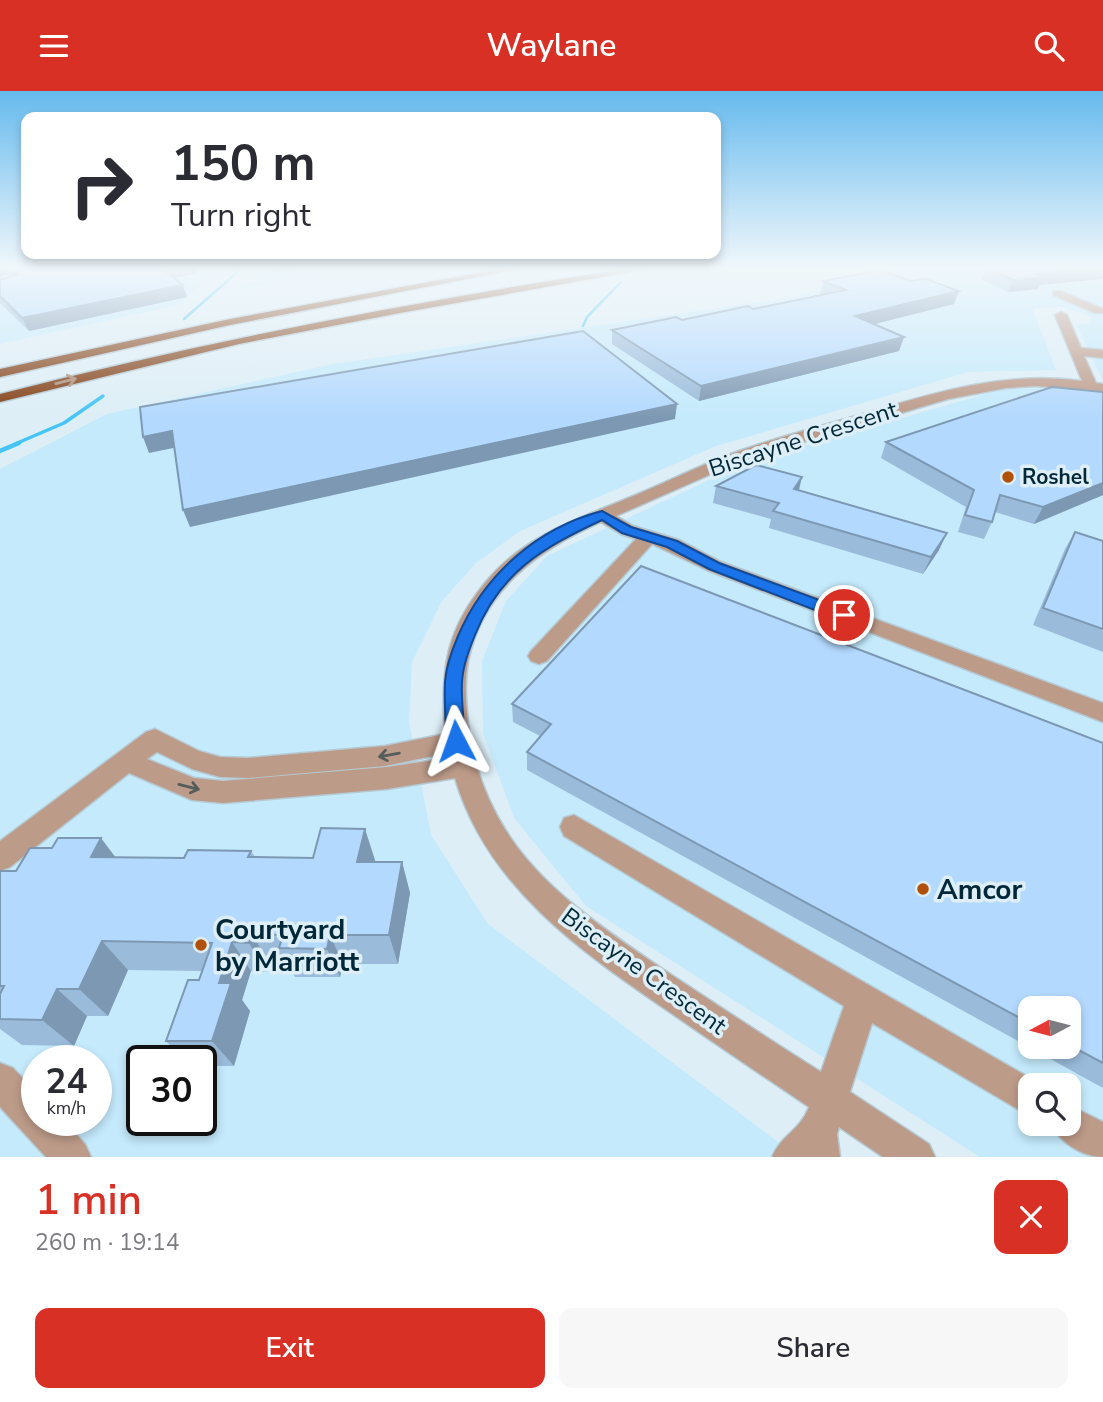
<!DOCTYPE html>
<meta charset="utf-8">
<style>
:root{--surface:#fff;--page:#f7f7f7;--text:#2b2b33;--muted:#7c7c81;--accent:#d93025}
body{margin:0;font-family:"Nunito Sans",sans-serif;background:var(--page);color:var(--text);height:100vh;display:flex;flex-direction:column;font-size:26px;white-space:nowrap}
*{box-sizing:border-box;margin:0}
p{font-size:23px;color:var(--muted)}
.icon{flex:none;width:38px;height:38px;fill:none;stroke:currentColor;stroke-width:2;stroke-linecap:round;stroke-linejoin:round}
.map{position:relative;height:1066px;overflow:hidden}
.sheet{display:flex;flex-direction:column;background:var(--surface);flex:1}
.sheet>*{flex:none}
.guide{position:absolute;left:21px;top:21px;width:700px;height:147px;border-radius:14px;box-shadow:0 4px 10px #0003;background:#fff;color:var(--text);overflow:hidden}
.needle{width:46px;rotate:263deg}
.tools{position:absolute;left:1018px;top:905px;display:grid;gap:14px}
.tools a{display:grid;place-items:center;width:63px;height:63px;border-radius:14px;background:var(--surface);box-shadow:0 4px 10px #0003;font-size:35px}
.speed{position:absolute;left:21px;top:954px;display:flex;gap:14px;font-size:35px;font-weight:700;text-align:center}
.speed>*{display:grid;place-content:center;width:91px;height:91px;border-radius:50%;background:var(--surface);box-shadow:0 4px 10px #0003;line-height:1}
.speed small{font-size:18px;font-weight:400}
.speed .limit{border:4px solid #111;border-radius:10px;background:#fff;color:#111}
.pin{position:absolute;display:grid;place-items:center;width:60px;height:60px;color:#fff;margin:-30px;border:4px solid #fff;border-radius:50%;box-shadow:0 2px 7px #0007}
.me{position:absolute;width:77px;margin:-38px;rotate:356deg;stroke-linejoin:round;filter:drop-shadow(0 0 5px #0008)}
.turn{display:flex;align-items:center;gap:24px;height:147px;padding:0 35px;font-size:32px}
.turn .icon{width:91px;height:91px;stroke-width:2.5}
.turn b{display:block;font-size:49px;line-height:60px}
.round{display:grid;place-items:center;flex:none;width:74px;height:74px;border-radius:14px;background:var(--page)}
.overview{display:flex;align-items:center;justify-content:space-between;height:119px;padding:0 35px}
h1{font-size:42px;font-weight:600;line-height:52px;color:var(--accent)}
.action{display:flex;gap:14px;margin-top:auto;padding:14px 35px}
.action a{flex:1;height:80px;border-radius:14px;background:var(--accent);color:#fff;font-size:28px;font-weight:600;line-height:80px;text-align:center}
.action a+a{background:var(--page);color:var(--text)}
header{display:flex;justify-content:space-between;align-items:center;height:91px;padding:0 35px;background:var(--accent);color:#fff;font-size:32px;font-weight:600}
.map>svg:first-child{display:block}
</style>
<header><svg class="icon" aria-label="menu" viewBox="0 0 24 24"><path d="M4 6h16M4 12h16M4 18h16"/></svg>Waylane<svg class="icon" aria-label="search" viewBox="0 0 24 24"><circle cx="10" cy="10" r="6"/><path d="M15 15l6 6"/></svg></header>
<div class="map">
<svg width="1103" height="1066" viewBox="0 0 1103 1066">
<rect width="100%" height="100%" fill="#ddeef6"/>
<g fill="#c4eafc" fill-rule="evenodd">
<polygon points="55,178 221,178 178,214 0,253 0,198"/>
<polygon points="259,178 345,178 236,199"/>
<path d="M872 178H1103V290L1077 234 1091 232 1092 226 1061 216 1036 217 1033 220 1056 279 968 281 716 355 520 440 476 472 442 510 412 571 409 631 431 744 488 833 798 1066H0V378L107 323 333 273 794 206ZM37 970H96V1029H37ZM142 970H201V1029H142Z"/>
<path d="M1051 297 1103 302V1066H980L586 815 514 727 483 642 482 570 506 510 547 465 745 372 1003 298ZM1031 917H1069V956H1031ZM1031 994H1069V1032H1031Z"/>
</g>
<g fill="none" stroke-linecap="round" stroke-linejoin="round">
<g stroke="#44c4f7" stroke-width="2.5">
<polyline points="184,228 241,178"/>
<polyline points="583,235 587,226 621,191"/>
</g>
<polyline stroke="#44c4f7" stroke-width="3.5" points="15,353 64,332 103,305"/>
<polyline stroke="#44c4f7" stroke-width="4.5" points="0,360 19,352"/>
<g stroke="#b5cad4" stroke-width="3">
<g id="minor">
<polygon points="1053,200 1061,200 1103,218 1103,222 1095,222 1053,204"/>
<path d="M1061 221 1067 224 1081 257 1103 259V267L1084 265 1096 292 1103 293V301L1037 295 1006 297 948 308 743 369 616 425 633 435 679 449 721 471 1103 612V631L707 479 652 453 547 570 539 573 531 570 528 565 531 560 636 448 621 443 601 431C538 459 483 498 468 570 464 591 466 611 468 633 473 673 487 712 510 746 547 801 607 840 661 877 714 912 767 947 821 981L844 915 564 745 560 736 564 727 574 724 1042 994H1031V1026L872 932 850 1001 929 1053 935 1066H883L839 1036 837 1043 840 1066H772C782 1043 800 1040 809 1016 763 985 717 954 671 922 582 861 487 796 455 687L387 698 223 712 192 709 129 682 10 776 0 780V750L146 641 155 638 199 660 220 666 248 667 385 655 445 643C440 577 446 536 491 485 529 442 587 425 638 403 669 390 699 375 731 363 774 347 819 336 863 323 934 302 1007 279 1082 290L1055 224ZM157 661 192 678 220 686 248 687 385 675 447 662 449 667 387 676 223 690 194 687 147 668Z"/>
<polygon points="0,972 13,977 37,1002 37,1029 63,1029 85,1053 91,1066 46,1066 0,1016"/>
<path d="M1069 1014 1103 1031V1066C1083 1066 1058 1051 1051 1032H1069Z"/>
</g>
</g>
<g stroke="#b5cad4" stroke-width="3">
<g id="highway">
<polygon points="498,178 519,178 230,234 0,286 0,278 230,228"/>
<path d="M623 178H647L400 222 239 253 0 311V303C206 250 413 211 623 178Z"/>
</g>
</g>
<use href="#minor" fill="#bd9b89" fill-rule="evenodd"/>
<use href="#highway" fill="#813d11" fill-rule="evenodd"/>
</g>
<g fill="#9abbda" fill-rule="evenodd">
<polygon points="0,178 197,182 174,187 187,206 29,240 0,212 0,189 9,186 8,183"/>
<polygon points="986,178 1103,178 1040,194 1038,198 1008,201 982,189"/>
<polygon points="823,190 911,190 959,200 954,213 874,233 904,246 899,260 699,310 612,253 612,239 753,218 822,204 820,203"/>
<polygon points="886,351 1103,404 1034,433 995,421 992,431 984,448 958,441 966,416 881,367"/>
<polygon points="716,395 799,400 939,459 923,483 769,437 771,428 713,412"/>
<polygon points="1075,441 1103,450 1103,561 1033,534 1065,458"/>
<path d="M512 613 1103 652V997L527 679V661L540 645 513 631ZM1031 917H1069V956H1031Z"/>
<polygon points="52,757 115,766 184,767 251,760 255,766 375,769 374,771 402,771 410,802 398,873 343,873 340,886 295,886 288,872 269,872 267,881 251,880 242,909 250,920 234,975 201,975 201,970 185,970 166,950 199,889 202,880 128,879 108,925 87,925 74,955 22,954 0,938 0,780 16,780"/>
</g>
<g fill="#7d98b2">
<polygon points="0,178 23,178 7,181 8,183 0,186"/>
<polygon points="161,178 196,178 197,182 165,189"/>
<polygon points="274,178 291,178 275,182"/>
<polygon points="1089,178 1103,178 1103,188 1040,194 1038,198 1008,201 1013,189 1034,183"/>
<polygon points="183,194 187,206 29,240 22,227"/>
<polygon points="959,200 954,213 851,239 855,225"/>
<polygon points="904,246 899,260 699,310 701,295"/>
<polygon points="677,313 675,328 190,436 183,419"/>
<polygon points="172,340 178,356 149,362 143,346"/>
<polygon points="802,386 798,403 794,398"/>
<polygon points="1103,392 1103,404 1034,433 1043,416"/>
<polygon points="947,442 939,459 923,483 931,466"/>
<polygon points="365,738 375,769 368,802 357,771"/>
<polygon points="101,747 125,779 91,766"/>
<polygon points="402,771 410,802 398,873 389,844"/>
<polygon points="252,843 269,872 267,881 249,852"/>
<polygon points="330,844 343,873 340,886 327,858"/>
<polygon points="102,850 128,879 108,925 79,898"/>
<polygon points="232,851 251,880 242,909 250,920 234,975 212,950 219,892"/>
<polygon points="57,898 87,925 74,955 42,929"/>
</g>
<g fill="#b3d9fe" stroke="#7d98b2" stroke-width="2">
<polygon points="16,178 162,178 183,194 22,227 0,205 0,189 18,183 7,181"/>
<polygon points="989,178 1089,178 1034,183 1043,186 1013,189"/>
<polygon points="880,179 911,190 926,188 959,200 855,225 904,246 701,295 612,239 676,226 682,229 748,215 753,218 846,199 823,190"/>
<polygon points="583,240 677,313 183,419 172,340 143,346 140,316"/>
<polygon points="1052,296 1103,301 1103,392 1043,416 1000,404 992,431 965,424 974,399 886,351"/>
<polygon points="756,374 802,386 794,398 947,442 931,466 773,420 779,412 716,395"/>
<polygon points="1075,441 1103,450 1103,538 1043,517"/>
<polygon points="641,475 1103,652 1103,972 1069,954 1069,917 1031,917 1031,933 527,661 551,633 512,613"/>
<polygon points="321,737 365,738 357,771 402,771 389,844 330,844 327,858 279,857 283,844 252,843 249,852 232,851 219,892 231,892 212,950 166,950 188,889 199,889 212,852 102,850 79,898 57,898 42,929 0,928 0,903 4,895 0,895 0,780 16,780 30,757 52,757 58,747 101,747 91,766 184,767 188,759 251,760 248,766 313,767"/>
</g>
<defs><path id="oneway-shaft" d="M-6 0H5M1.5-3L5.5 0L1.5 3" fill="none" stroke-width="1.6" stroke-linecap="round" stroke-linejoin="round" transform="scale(1.75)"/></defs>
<use stroke="#aa8d78" href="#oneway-shaft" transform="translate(66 290) rotate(-14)"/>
<g stroke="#555c5c">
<use href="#oneway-shaft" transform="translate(389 664) rotate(170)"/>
<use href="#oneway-shaft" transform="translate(189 696) rotate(14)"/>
</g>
<linearGradient id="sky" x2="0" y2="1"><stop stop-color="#66baee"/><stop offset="0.54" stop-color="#f0f7fb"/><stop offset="1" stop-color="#f0f7fb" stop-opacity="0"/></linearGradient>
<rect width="1103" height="327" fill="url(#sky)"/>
<path fill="#1a73e8" stroke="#114b97" stroke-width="2" d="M602 420 631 436 677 450 719 472 849 520 852 524 849 528H838L709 478 667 456 622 442 602 429C542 457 500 481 475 544 469 559 463 574 462 591 461 610 464 630 465 650L462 655 456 657 449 655 446 650C446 630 444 610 445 591 446 575 452 559 458 545 484 484 537 437 602 420Z"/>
<g fill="#b15109" stroke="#ddeef6" stroke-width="2.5">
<circle cx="1008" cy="386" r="7"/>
<circle cx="923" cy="798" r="7"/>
<circle cx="201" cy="854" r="7"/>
</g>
<g text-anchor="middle" stroke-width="7" stroke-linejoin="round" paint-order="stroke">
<g font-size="21" font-weight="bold" fill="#002838" stroke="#ddeef6" text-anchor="start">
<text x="1022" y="393">Roshel</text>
</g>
<g font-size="24" fill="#002838" stroke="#ddeef6">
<text transform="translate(803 348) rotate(-18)" y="8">Biscayne Crescent</text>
<text transform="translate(644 880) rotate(36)" y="8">Biscayne Crescent</text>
</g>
<g font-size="28" font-weight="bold" fill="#002838" stroke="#ddeef6" text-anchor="start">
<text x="937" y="808">Amcor</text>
<text x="215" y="848">Courtyard<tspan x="215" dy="32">by Marriott</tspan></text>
</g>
</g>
</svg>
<div class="tools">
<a><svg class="needle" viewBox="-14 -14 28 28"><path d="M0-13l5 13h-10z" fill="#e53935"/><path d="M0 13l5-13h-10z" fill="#7c7c81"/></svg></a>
<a><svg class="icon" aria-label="search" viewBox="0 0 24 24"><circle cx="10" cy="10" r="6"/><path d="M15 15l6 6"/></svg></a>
</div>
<div class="speed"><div>24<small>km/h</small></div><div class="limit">30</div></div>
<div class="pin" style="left:844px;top:524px;background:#d93025"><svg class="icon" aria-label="arrive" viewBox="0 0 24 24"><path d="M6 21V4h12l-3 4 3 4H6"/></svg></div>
<svg class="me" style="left:456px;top:650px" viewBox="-20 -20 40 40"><path d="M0-17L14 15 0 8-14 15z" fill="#1a73e8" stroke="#fff" stroke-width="4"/></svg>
<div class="guide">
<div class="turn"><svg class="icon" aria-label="right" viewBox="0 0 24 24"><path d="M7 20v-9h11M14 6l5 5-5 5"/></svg><div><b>150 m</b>Turn right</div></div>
</div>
</div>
<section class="sheet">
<div class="overview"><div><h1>1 min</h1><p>260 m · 19:14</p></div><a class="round" style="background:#d93025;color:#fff"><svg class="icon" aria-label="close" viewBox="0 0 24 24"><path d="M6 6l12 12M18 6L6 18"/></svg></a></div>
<div class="action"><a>Exit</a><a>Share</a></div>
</section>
